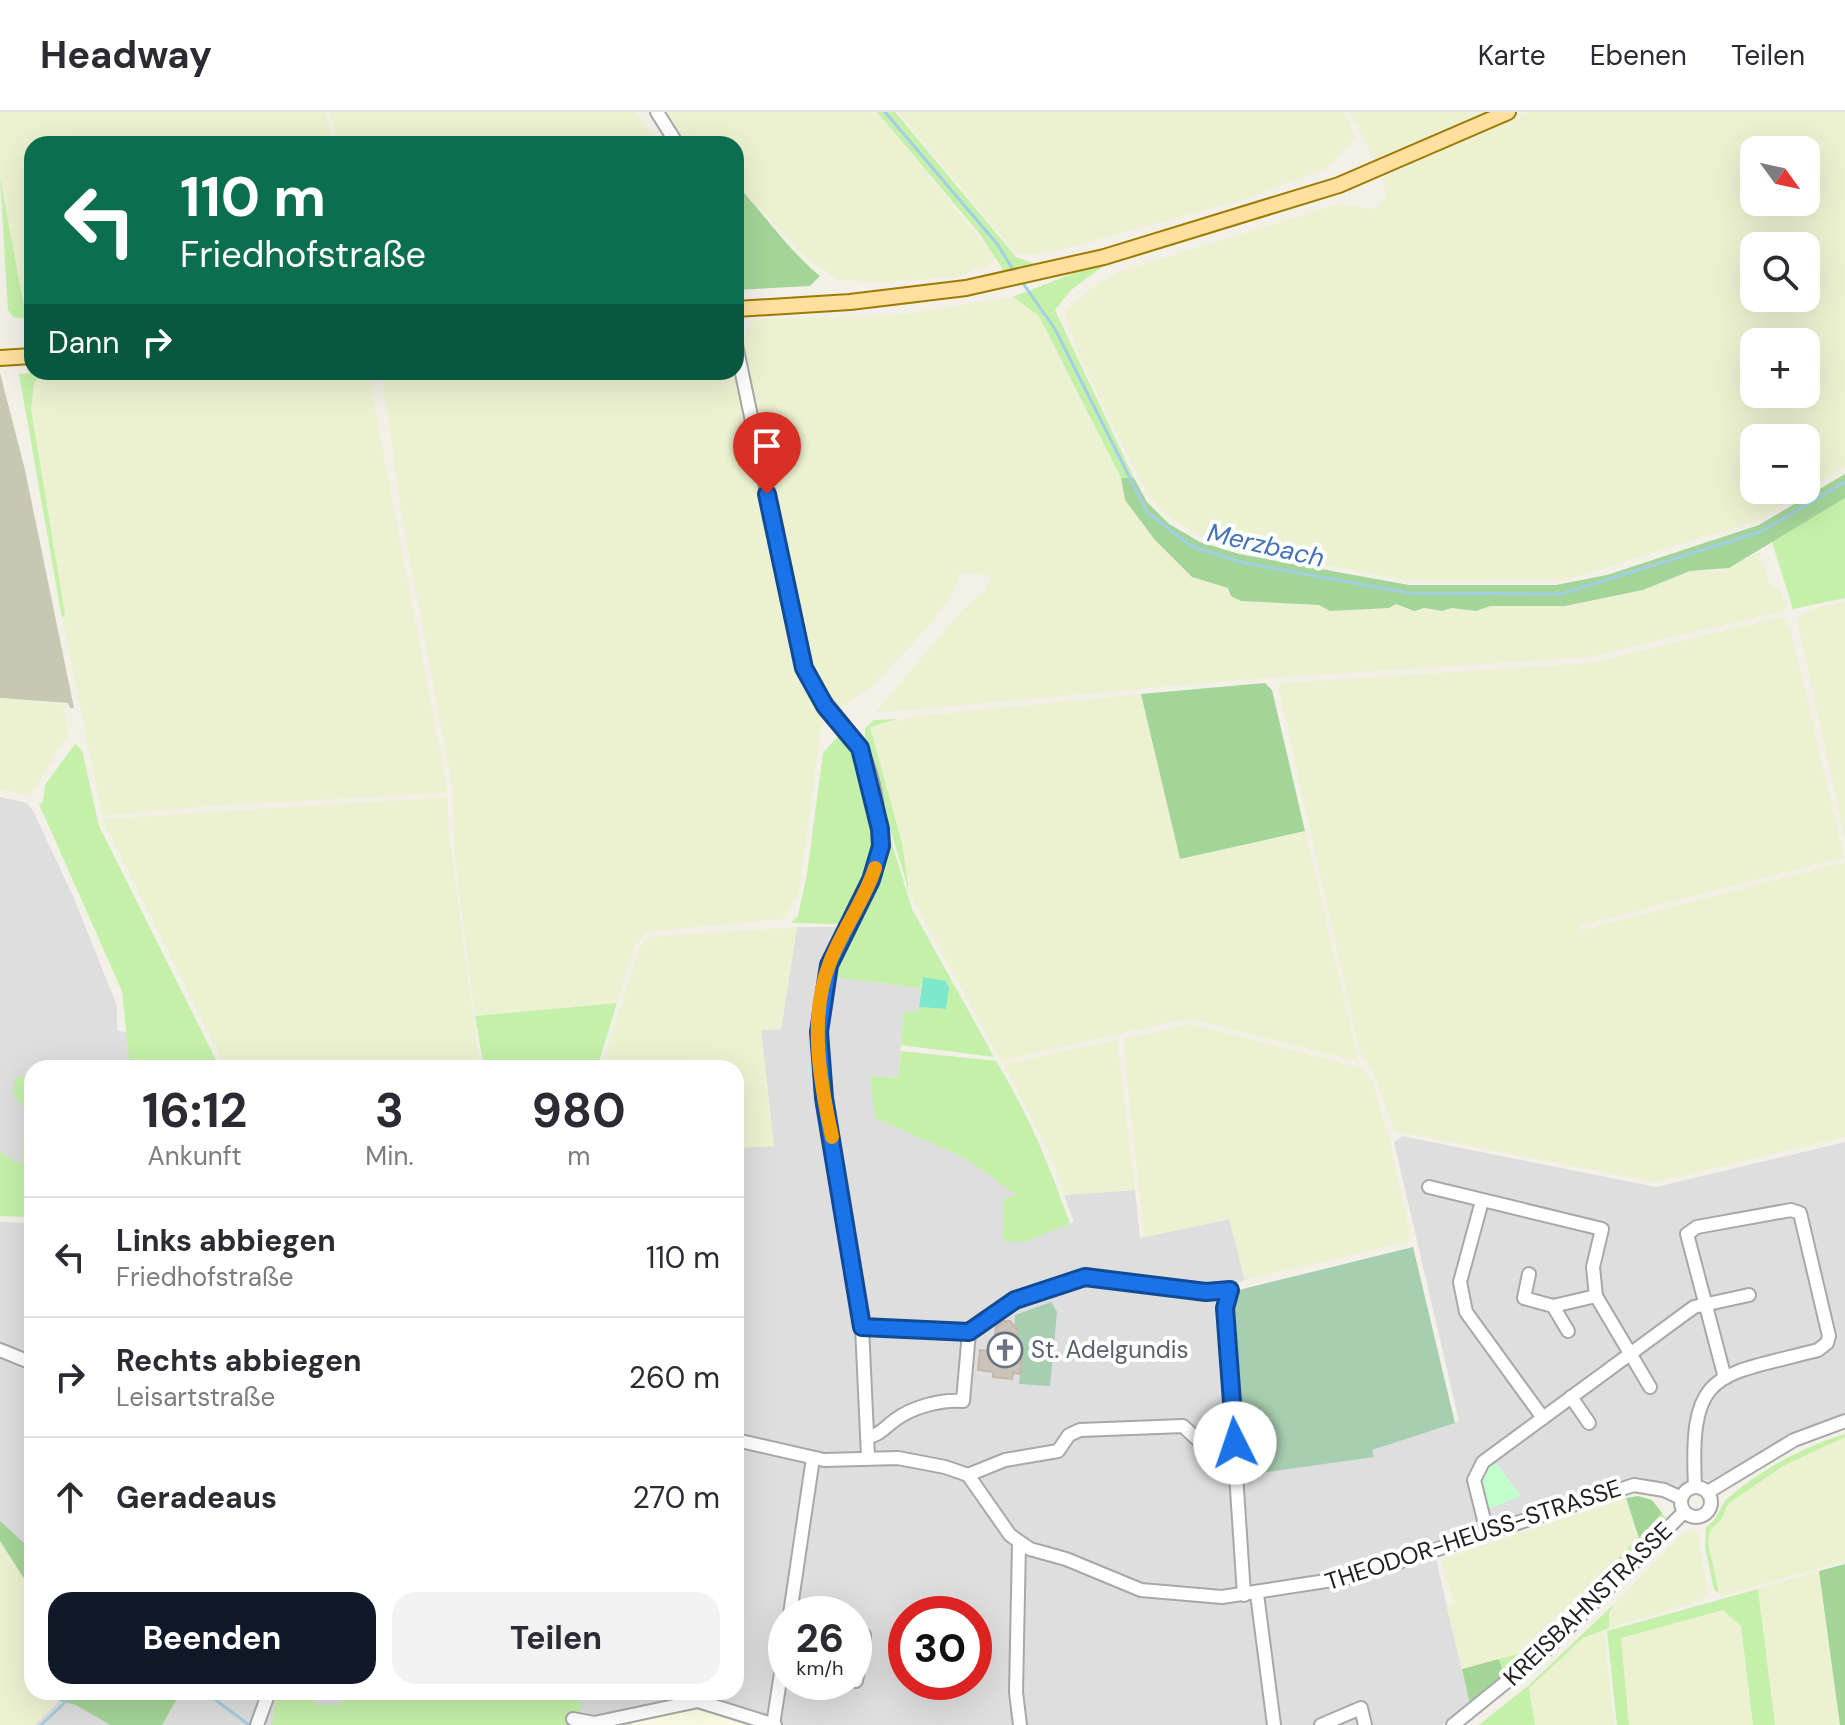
<!DOCTYPE html>
<html lang="de">
<meta charset="utf-8">
<style>
:root{--surface:#fff;--page:#f2f2f3;--text:#2b2b33;--muted:#7c7c81;--line:#e1e1e2;--accent:#111827}
body{margin:0;font-family:"DM Sans",sans-serif;background:var(--page);color:var(--text);height:100vh;display:flex;flex-direction:column;font-size:30px;white-space:nowrap}
*{box-sizing:border-box;margin:0}
p{font-size:26px;color:var(--muted)}
.icon{flex:none;width:44px;height:44px;fill:none;stroke:currentColor;stroke-width:2;stroke-linecap:round;stroke-linejoin:round}
.map{position:relative;flex:1;overflow:hidden}
.side{position:absolute;left:24px;top:948px;width:720px;height:640px;display:flex;flex-direction:column;background:var(--surface);border-radius:24px;box-shadow:0 8px 32px #0002}
.side>*{flex:none}
.guide{position:absolute;left:24px;top:24px;width:720px;height:244px;border-radius:24px;box-shadow:0 8px 32px #0002;background:#0b6e4f;color:#fff;overflow:hidden}
.needle{width:52px;rotate:123deg}
.fabs{position:absolute;left:1740px;top:24px;display:grid;gap:16px}
.fabs a{display:grid;place-items:center;width:80px;height:80px;border-radius:16px;background:var(--surface);box-shadow:0 8px 32px #0002;font-size:40px}
.speed{position:absolute;left:768px;top:1484px;display:flex;gap:16px;font-size:40px;font-weight:700;text-align:center}
.speed>*{display:grid;place-content:center;width:104px;height:104px;border-radius:50%;background:var(--surface);box-shadow:0 8px 32px #0002;line-height:1}
.speed small{font-size:20px;font-weight:400}
.speed .limit{border:12px solid #d22;background:#fff;color:#111}
.pin{position:absolute;display:grid;place-items:center;width:68px;height:68px;color:#fff;margin:-82px -34px;border-radius:50% 50% 50% 0;rotate:-45deg;box-shadow:0 0 8px #0007}
.pin .icon{rotate:45deg}
.me{position:absolute;width:88px;margin:-44px;rotate:356deg;stroke-linejoin:round;filter:drop-shadow(0 0 6px #0008)}
.turn{display:flex;align-items:center;gap:28px;height:168px;padding:0 24px;font-size:36px}
.turn .icon{width:104px;height:104px;stroke-width:2.5}
.turn b{display:block;font-size:56px;line-height:68px}
.then{display:flex;align-items:center;height:76px;padding:0 24px;background:#0003;gap:16px;font-size:30px}
.eta{display:flex;justify-content:space-evenly;align-items:center;height:136px;text-align:center}
.eta b{font-size:48px;font-weight:700;line-height:56px}
.button{display:flex;gap:16px;margin-top:auto;padding:16px 24px}
.button a{flex:1;height:92px;border-radius:24px;background:var(--accent);color:#fff;font-size:32px;font-weight:700;line-height:92px;text-align:center}
.button a+a{background:var(--page);color:var(--text)}
ul{padding:0;list-style:none}
li{display:flex;align-items:center;gap:24px;height:120px;padding:0 24px;border-top:2px solid var(--line)}
li div{flex:1}
li b{display:block;font-size:30px}
li em{font-style:normal}
header{display:flex;align-items:center;gap:48px;box-sizing:border-box;height:112px;padding:0 40px;background:var(--surface);border-bottom:2px solid var(--line)}
header strong{font-size:38px}
nav{display:flex;gap:44px;margin-inline-start:auto;font-size:28px}
.map>svg:first-child{display:block}
</style>
<header>
<strong>Headway</strong>
<nav><a>Karte</a><a>Ebenen</a><a>Teilen</a></nav>
</header>
<div class="map">
<svg width="1845" height="1613" viewBox="0 0 1845 1613">
<rect width="100%" height="100%" fill="#f2f0e7"/>
<g fill="#dfdede" fill-rule="evenodd">
<polygon points="0,685 27,691 33,699 73,784 117,894 117,918 128,921 133,956 32,956 32,964 16,966 13,982 26,1000 21,1054 0,1040"/>
<path d="M797 815H840L829 838 821 862 825 864 921 876 918 901 904 900 898 966 871 964 875 1006 965 1046 1018 1083 1024 1130 1074 1110 1064 1083 1135 1078 1140 1126 1230 1107 1245 1168 1221 1178 1234 1365 1373 1345 1371 1338 1459 1309 1394 1030 1402 1024 1656 1075 1845 1030V1302L1752 1344 1714 1370 1698 1366 1679 1377 1632 1368 1432 1430 1470 1593 1442 1613H162L181 1580H736V1036L774 1034 761 918 781 917ZM786 1502H854V1570H786ZM906 1502H974V1570H906Z"/>
<polygon points="0,1110 32,1111 32,1438 0,1409"/>
<polygon points="59,1589 76,1593 110,1613 35,1613"/>
</g>
<polygon fill="#fcffe3" points="697,1597 746,1613 632,1613 631,1610"/>
<polygon fill="#c6c8b1" points="0,261 25,358 74,596 70,596 68,591 0,586"/>
<g fill="#ecf2d1" fill-rule="evenodd">
<polygon points="0,0 326,0 334,32 32,32 32,194 23,190 0,65"/>
<polygon points="330,0 636,0 659,32 338,32"/>
<polygon points="667,0 877,0 995,145 988,156 976,156 960,165 881,170 839,168 810,150 736,72 736,32 687,32"/>
<polygon points="898,0 1344,0 1356,26 1327,56 1246,87 1059,138 1029,143 1015,141"/>
<polygon points="1349,0 1486,0 1375,48"/>
<path d="M1526 0H1845V355L1757 409 1565 468H1406L1238 437 1202 425 1166 403 1149 384 1115 318 1079 243 1064 199 1094 174 1121 159 1338 92 1374 97 1386 85 1382 66ZM1754 38H1806V90H1754ZM1754 134H1806V186H1754ZM1754 230H1806V282H1754ZM1754 326H1806V378H1754Z"/>
<polygon points="1013,185 1039,204 1105,332 1121,366 1125,388 1155,428 1192,465 1228,476 1241,489 1373,496 1396,492 1407,497 1442,499 1452,496 1476,499 1490,494 1565,494 1643,478 1690,459 1722,459 1759,440 1770,472 1782,480 1787,498 1589,545 1240,568 875,601 962,498 985,478 991,464 960,461 951,485 927,516 872,575 836,599 813,561 806,541 744,245 744,221 755,207 891,204"/>
<polygon points="46,260 368,260 448,681 225,693 102,704 62,506 65,502 31,297 34,270"/>
<polygon points="382,260 736,260 759,364 823,601 799,780 783,807 647,820 634,835 617,891 475,904 454,737 452,673 401,400"/>
<polygon points="1845,490 1845,728 1797,507 1811,497"/>
<polygon points="1777,506 1784,507 1791,518 1844,745 1579,814 1581,818 1845,750 1845,1025 1655,1070 1395,1019 1372,958 1360,940 1278,575 1281,571 1590,551"/>
<polygon points="1141,582 1180,747 1305,719 1359,950 1195,908 1176,909 1001,949 909,780 902,731 870,614 927,603"/>
<polygon points="0,586 63,592 69,622 34,678 28,683 0,678"/>
<polygon points="448,685 448,715 480,956 226,956 102,707"/>
<polygon points="797,815 781,917 761,918 774,1034 736,1036 736,956 601,956 640,835 647,825"/>
<polygon points="1192,912 1361,956 1373,970 1389,1026 1410,1122 1407,1130 1245,1168 1229,1107 1144,1125 1123,927"/>
<polygon points="1117,928 1135,1078 1064,1083 1052,1046 1004,952"/>
<polygon points="1845,1325 1845,1449 1720,1484 1708,1430 1711,1417 1722,1407 1728,1392 1783,1354"/>
<polygon points="1626,1386 1639,1426 1527,1540 1462,1557 1447,1496 1454,1492 1441,1447"/>
<polygon points="1684,1420 1698,1420 1708,1483 1700,1489 1609,1516 1609,1501 1613,1493"/>
<polygon points="0,1429 32,1479 32,1580 66,1580 35,1613 0,1613"/>
<polygon points="1819,1459 1840,1613 1775,1613 1758,1477"/>
<polygon points="1723,1498 1741,1514 1753,1613 1629,1613 1621,1526"/>
<polygon points="1604,1518 1614,1613 1535,1613 1529,1576 1583,1526"/>
</g>
<g fill="#c5f0a9">
<polygon points="877,0 895,0 1016,145 1038,153 1004,159 979,121"/>
<polygon points="1372,64 1373,68 1341,82 1102,155 1071,178 1055,198 1134,366 1121,366 1039,204 1013,185 1110,147"/>
<polygon points="0,65 23,190 32,194 32,208 13,205 8,198"/>
<polygon points="46,260 34,270 31,297 65,502 62,506 19,262"/>
<polygon points="1845,386 1845,486 1793,497 1772,430"/>
<path d="M898 607 870 615 902 731 909 780C895 727 875 679 865 625V616L874 608Z"/>
<polygon points="840,622 858,642 872,694 875,742 842,812 791,811 798,804 807,762 823,641"/>
<polygon points="75,632 82,638 99,714 220,956 130,956 122,879 39,692 43,690 45,673"/>
<polygon points="889,722 912,797 994,945 901,933 904,899 918,900 919,895 946,897 923,865 921,876 832,865 844,832 882,758"/>
<polygon points="617,891 597,956 484,956 475,904"/>
<path d="M901 939 996 949C1028 1001 1050 1055 1070 1112L1024 1130 1003 1129 1004 1087 1017 1083 965 1046 875 1006 870 964 898 966Z"/>
<polygon points="32,964 32,1105 0,1104 0,1040 21,1053 26,1000 13,982 15,966"/>
<path d="M1845 1322V1325L1783 1354 1728 1392 1722 1407 1711 1417 1708 1430 1719 1481 1714 1478 1705 1435 1706 1415C1719 1408 1718 1395 1728 1386 1760 1358 1805 1334 1845 1322Z"/>
<polygon points="1662,1401 1666,1406 1591,1486 1505,1566 1499,1547 1527,1540"/>
<polygon points="1758,1477 1775,1613 1753,1613 1741,1514 1723,1498 1621,1526 1629,1613 1617,1613 1607,1519"/>
<polygon points="1613,1493 1609,1501 1609,1516 1583,1526 1529,1576 1535,1613 1479,1613 1528,1574"/>
<polygon points="277,1580 315,1580 315,1593 340,1593 341,1580 579,1580 582,1613 272,1613"/>
</g>
<g fill="#a4d598">
<path d="M736 72C764 102 789 139 820 164L810 174 736 178Z"/>
<polygon points="1845,362 1845,386 1729,456 1690,459 1643,478 1565,494 1490,494 1476,499 1452,496 1442,499 1424,496 1414,499 1396,492 1389,496 1330,499 1319,493 1241,489 1231,484 1228,476 1192,465 1155,428 1125,388 1121,366 1134,366 1147,390 1169,412 1200,430 1239,442 1409,473 1556,473 1607,463 1759,413"/>
<polygon points="1265,571 1272,578 1305,719 1180,747 1141,582"/>
<polygon points="1638,1384 1652,1388 1662,1401 1639,1426 1626,1386"/>
<polygon points="0,1409 32,1438 32,1479 0,1429"/>
<polygon points="1845,1452 1845,1613 1840,1613 1819,1459"/>
<polygon points="1499,1547 1505,1566 1470,1593 1462,1557"/>
<polygon points="66,1580 181,1580 162,1613 110,1613 76,1593 59,1589"/>
</g>
<g fill="#a6ceb0">
<polygon points="1413,1135 1455,1311 1372,1338 1374,1345 1240,1364 1228,1195 1235,1179"/>
<polygon points="1051,1190 1057,1200 1050,1274 1019,1272 1022,1242 1014,1241 1015,1203"/>
</g>
<path fill="#c2ffcd" d="M1494 1348 1521 1384 1486 1398C1481 1376 1475 1364 1494 1348Z"/>
<polygon fill="#7ee8ca" points="923,865 946,869 949,876 946,897 919,895"/>
<g fill="none" stroke-linecap="round" stroke-linejoin="round">
<g stroke="#a4cee4" stroke-width="3">
<polyline points="885,0 998,133 1015,161"/>
<polyline points="1020,167 1055,217 1147,400 1191,434 1244,451 1409,481 1561,482 1760,420 1845,370"/>
<polyline points="205,1580 249,1613"/>
<polyline points="41,1613 76,1580"/>
</g>
</g>
<polygon fill="#cbc3b9" stroke="#c6b8a8" stroke-width="2" points="1003,1209 1010,1209 1018,1218 1015,1241 1022,1242 1020,1262 1013,1261 1012,1267 993,1265 993,1260 978,1258 980,1238 993,1239 996,1215"/>
<g fill="none" stroke-linecap="round" stroke-linejoin="round">
<g stroke="#a8a8a8" stroke-width="16">
<g id="minor">
<polyline points="657,0 677,32"/>
<path d="M736 233 804 556C819 587 839 604 857 632 875 659 884 720 877 751L829 853 819 920 824 986 862 1215 868 1344"/>
<polyline points="1429,1075 1602,1117 1593,1155 1596,1184 1650,1275"/>
<polyline points="1482,1089 1460,1170 1466,1200 1543,1306"/>
<polyline points="1529,1162 1524,1186 1553,1194 1596,1184"/>
<polyline points="1553,1194 1568,1219"/>
<polyline points="862,1215 969,1220 1015,1188 1085,1165 1206,1180 1230,1178 1225,1196 1244,1483"/>
<polyline points="0,1238 32,1251"/>
<polyline points="1571,1285 1589,1311"/>
<path d="M868 1325C880 1323 885 1315 895 1308 912 1295 942 1287 963 1289L969 1220"/>
<polyline points="736,1328 824,1348 898,1346 945,1355 968,1363 1010,1423 1030,1437 1066,1447 1141,1478 1222,1485 1352,1465 1634,1373 1664,1378 1681,1386"/>
<polyline points="968,1363 1005,1348 1058,1339 1069,1323 1080,1318 1183,1314 1227,1355 1237,1359"/>
<path d="M1695 1374C1689 1256 1716 1265 1818 1238L1827 1231 1829 1224 1800 1101 1791 1098 1697 1115 1687 1122 1725 1266"/>
<circle cx="1696" cy="1390" r="15"/>
<polyline points="1708,1380 1794,1328 1845,1309"/>
<polyline points="1487,1420 1474,1368 1483,1350 1694,1195 1749,1183"/>
<polyline points="1019,1432 1016,1580 1020,1613"/>
<polyline points="1257,1482 1274,1613"/>
<polyline points="790,1502 813,1346"/>
<polyline points="854,1538 862,1540 856,1569"/>
<polyline points="862,1540 864,1523"/>
<polyline points="573,1607 594,1611 698,1589 775,1613"/>
<polyline points="257,1613 269,1580"/>
<polyline points="773,1613 786,1529"/>
<polyline points="1321,1613 1361,1596 1365,1613"/>
<polyline points="1453,1613 1547,1537 1684,1400"/>
</g>
</g>
<g stroke="#9e7b00" stroke-width="18">
<g id="major">
<polyline points="736,197 850,190 966,176 1104,145 1339,73 1508,0"/>
<polyline points="0,246 32,244"/>
</g>
</g>
<use href="#minor" stroke="#fff" stroke-width="12"/>
<use href="#major" stroke="#ffe09f" stroke-width="14"/>
</g>
<g fill="none" stroke-linecap="round" stroke-linejoin="round">
<g stroke="#114b97" stroke-width="20">
<polyline id="route" points="767,382 804,556 825,594 860,636 880,717 881,734 871,768 829,853 819,920 824,986 862,1215 969,1220 1015,1188 1085,1165 1206,1180 1230,1178 1225,1196 1235,1331"/>
</g>
<use href="#route" stroke="#1a73e8" stroke-width="14"/>
<path stroke="#f59e0b" stroke-width="14" d="M832 1025C820 970 808 905 830 850 843 817 864 789 875 756"/>
</g>
<defs>
<g id="church-ring" transform="scale(1.8)"><circle r="9.5" fill="#fff" stroke="#6b7280" stroke-width="1.5"/><path d="M-1.2-6h2.4v3.5h3.3v2.4h-3.3V6h-2.4V-.1h-3.3v-2.4h3.3Z" fill="#6b7280"/></g>
</defs>
<g fill-rule="evenodd">
<use href="#church-ring" x="1005" y="1238"/>
</g>
<g text-anchor="middle" stroke-width="8" stroke-linejoin="round" paint-order="stroke">
<g font-size="24" fill="#5b616d" stroke="#fff" text-anchor="start">
<text x="1031" y="1246">St. Adelgundis</text>
</g>
<g font-size="24" fill="#212121" stroke="#fff">
<text transform="translate(1473 1423) rotate(-18)" y="8">THEODOR-HEUSS-STRASSE</text>
<text transform="translate(1588 1492) rotate(-44)" y="8">KREISBAHNSTRASSE</text>
</g>
<g font-size="26" font-style="italic" fill="#4272bc" stroke="#fff">
<text transform="translate(1266 433) rotate(13)" y="9">Merzbach</text>
</g>
</g>
</svg>
<div class="fabs">
<a><svg class="needle" viewBox="-14 -14 28 28"><path d="M0-13l5 13h-10z" fill="#e53935"/><path d="M0 13l5-13h-10z" fill="#7c7c81"/></svg></a>
<a><svg class="icon" aria-label="search" viewBox="0 0 24 24"><circle cx="10" cy="10" r="6"/><path d="M15 15l6 6"/></svg></a>
<a>+</a>
<a>−</a>
</div>
<div class="speed"><div>26<small>km/h</small></div><div class="limit">30</div></div>
<div class="pin" style="left:767px;top:382px;background:#d93025"><svg class="icon" aria-label="arrive" viewBox="0 0 24 24"><path d="M6 21V4h12l-3 4 3 4H6"/></svg></div>
<svg class="me" style="left:1235px;top:1331px" viewBox="-20 -20 40 40"><circle r="19" fill="#fff"/><path d="M0-13L10 11 0 6-10 11z" fill="#1a73e8"/></svg>
<div class="guide">
<div class="turn"><svg class="icon" aria-label="left" viewBox="0 0 24 24"><path d="M17 20v-9H6M10 6l-5 5 5 5"/></svg><div><b>110 m</b>Friedhofstraße</div></div>
<div class="then">Dann<svg class="icon" aria-label="right" viewBox="0 0 24 24"><path d="M7 20v-9h11M14 6l5 5-5 5"/></svg></div>
</div>
<section class="side">
<div class="eta">
<div><b>16:12</b><p>Ankunft</p></div>
<div><b>3</b><p>Min.</p></div>
<div><b>980</b><p>m</p></div>
</div>
<ul>
<li><svg class="icon" aria-label="left" viewBox="0 0 24 24"><path d="M17 20v-9H6M10 6l-5 5 5 5"/></svg><div><b>Links abbiegen</b><p>Friedhofstraße</p></div><em>110 m</em></li>
<li><svg class="icon" aria-label="right" viewBox="0 0 24 24"><path d="M7 20v-9h11M14 6l5 5-5 5"/></svg><div><b>Rechts abbiegen</b><p>Leisartstraße</p></div><em>260 m</em></li>
<li><svg class="icon" aria-label="ahead" viewBox="0 0 24 24"><path d="M12 20V5M6 11l6-6 6 6"/></svg><div><b>Geradeaus</b></div><em>270 m</em></li>
</ul>
<div class="button"><a>Beenden</a><a>Teilen</a></div>
</section>
</div>
